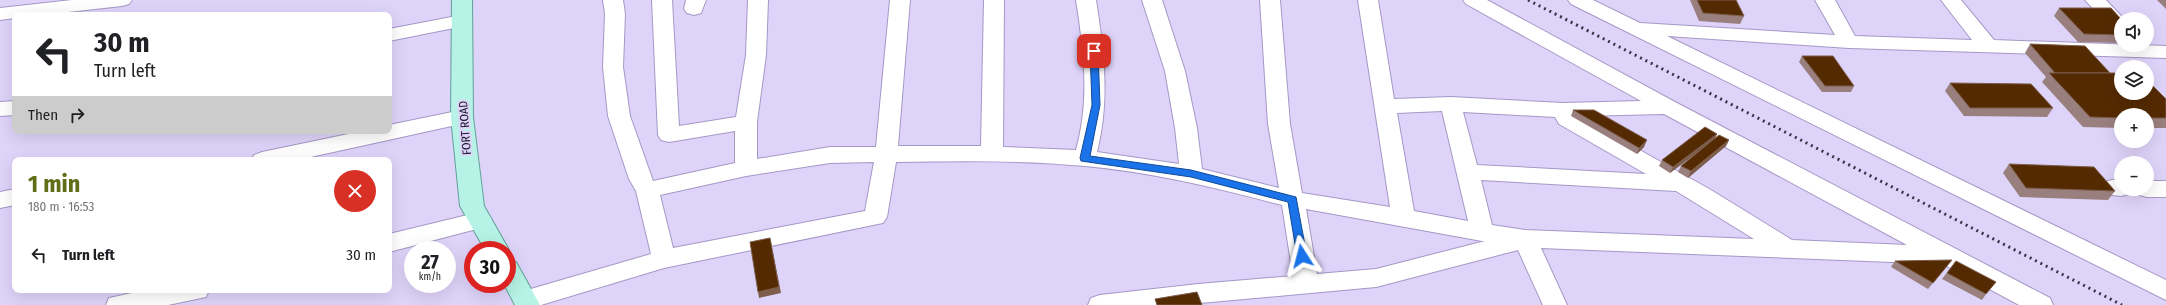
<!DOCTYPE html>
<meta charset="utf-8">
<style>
:root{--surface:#fff;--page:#f2f2f2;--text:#202124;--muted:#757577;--accent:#616d17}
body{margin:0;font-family:"Fira Sans Condensed",sans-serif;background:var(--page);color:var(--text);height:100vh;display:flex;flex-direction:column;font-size:15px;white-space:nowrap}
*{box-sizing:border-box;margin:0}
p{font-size:13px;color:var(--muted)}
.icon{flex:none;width:22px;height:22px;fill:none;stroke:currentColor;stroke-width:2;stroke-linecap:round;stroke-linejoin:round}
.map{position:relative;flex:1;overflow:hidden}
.panel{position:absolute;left:12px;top:157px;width:380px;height:136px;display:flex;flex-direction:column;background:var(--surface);border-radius:8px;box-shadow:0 4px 16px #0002}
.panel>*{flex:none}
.guide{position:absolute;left:12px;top:12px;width:380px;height:122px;border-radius:8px;box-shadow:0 4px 16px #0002;background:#fff;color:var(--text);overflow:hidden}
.buttons{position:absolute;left:2114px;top:12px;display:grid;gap:8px}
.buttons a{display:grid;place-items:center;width:40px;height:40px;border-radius:50%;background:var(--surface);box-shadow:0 4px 16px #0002;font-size:20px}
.speed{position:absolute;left:404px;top:241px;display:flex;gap:8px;font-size:20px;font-weight:700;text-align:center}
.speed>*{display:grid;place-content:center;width:52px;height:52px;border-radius:50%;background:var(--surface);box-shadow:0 4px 16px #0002;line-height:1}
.speed small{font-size:10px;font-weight:400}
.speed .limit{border:6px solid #d22;background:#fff;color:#111}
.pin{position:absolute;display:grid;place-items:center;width:34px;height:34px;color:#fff;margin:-17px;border-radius:8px;box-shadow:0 2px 6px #0006}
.me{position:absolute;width:44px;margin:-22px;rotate:351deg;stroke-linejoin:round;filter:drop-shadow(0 0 3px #0008)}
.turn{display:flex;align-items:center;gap:14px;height:84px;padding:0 16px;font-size:18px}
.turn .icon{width:52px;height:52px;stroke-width:2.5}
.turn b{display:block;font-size:28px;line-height:34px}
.then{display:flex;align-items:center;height:38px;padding:0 16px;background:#0003;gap:8px;font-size:15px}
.round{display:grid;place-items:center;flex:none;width:42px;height:42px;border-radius:21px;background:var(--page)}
.headline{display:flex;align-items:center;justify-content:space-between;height:68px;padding:0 16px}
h1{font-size:24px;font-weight:700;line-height:30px;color:var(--accent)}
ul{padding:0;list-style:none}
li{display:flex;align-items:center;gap:12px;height:60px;padding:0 16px}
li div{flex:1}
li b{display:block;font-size:15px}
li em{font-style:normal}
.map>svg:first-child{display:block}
</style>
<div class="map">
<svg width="2166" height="305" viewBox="0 0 2166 305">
<rect width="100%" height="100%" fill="#ded4fa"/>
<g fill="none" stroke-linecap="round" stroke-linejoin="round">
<g stroke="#a598c5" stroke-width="2">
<g id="minor">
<polygon points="72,0 132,0 129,4 122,6 41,15 15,15 15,18 0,20 0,8"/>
<path d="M603 0H623L625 14 623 67 630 116 653 181 735 163V131L669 142 661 140 658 135 652 0H672L679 126 736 117 746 55 748 0H768L766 55 757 122V159L830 147H876L890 0H910L898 146H981L984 0H1004L1003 147 1076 150C1090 100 1084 51 1076 0H1096C1104 51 1110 101 1097 152L1179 164 1175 128 1165 71 1142 0H1162L1185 71 1197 128 1202 169 1279 188 1268 124 1260 0H1280L1290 124 1302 193 1390 207 1358 0H1378L1394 99 1451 97 1563 103 1641 101 1466 4 1463 0H1487L1675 102 2050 298 2053 305H2019L1943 264 1541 248 1567 305H1543L1518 250 1376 287 1178 305H1088L1091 298 1100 295 1198 284 1293 276 1282 205C1217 188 1151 172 1085 166 1022 160 958 161 896 162L887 217 883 223 664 268 541 305H516L514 300 517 293 651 254 636 191 629 179 608 116 603 67 605 14ZM1442 111 1468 221 1414 211 1397 113ZM1463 112 1555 117 1559 124 1646 174 1477 165ZM1664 114 1907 245 1792 240 1711 190 1579 116ZM874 162 865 211 673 248 660 195 746 176 830 163ZM1481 180 1676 191 1754 239 1525 230 1492 225ZM1306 209 1482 241H1485L1376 269 1317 274Z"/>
<polygon points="686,0 706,0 701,13 694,15 687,13 684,9"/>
<polygon points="1568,0 1593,0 1640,23 1835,35 1815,0 1835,0 1855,36 1972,40 1941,0 1961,0 1994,40 2166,46 2166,58 1849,48 1667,36 2166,280 2166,300 1571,4"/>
<polygon points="2085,0 2106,0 2124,19 2121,19 2121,33 2114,31"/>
<polygon points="462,15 469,17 472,21 469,25 389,41 389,29"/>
<polygon points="15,101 15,115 0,116 0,102"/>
<polygon points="462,110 470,112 473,117 470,122 297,160 251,160 254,155 262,152 363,131 389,131 389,125"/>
<polygon points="2112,180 2121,180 2121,189 2132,189 2129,194 2121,196 2104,194 2101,188 2104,182"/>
<polygon points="2147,181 2166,181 2166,197 2147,197 2139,195 2136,189 2147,189"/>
<polygon points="15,189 15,205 0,208 0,192"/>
<polygon points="480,212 488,214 492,220 488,226 389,252 389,234"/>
<polygon points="146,290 209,290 206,297 168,305 106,305 109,298"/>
</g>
</g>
<g stroke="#61a097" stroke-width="2">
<g id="major">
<polygon points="452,0 472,0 473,117 484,206 509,250 507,254 507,250 485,250 460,206 451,117"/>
<polygon points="507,259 516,262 540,305 515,305 504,284 507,284"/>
</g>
</g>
<use href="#minor" fill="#fff" fill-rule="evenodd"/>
<use href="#major" fill="#b6f2e5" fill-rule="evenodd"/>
<polyline stroke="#3a3448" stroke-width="3" stroke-dasharray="2 4" stroke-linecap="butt" points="1528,0 2122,305"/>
</g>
<g fill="#997f7e">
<polygon points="1690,0 1736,0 1744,16 1740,24 1699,21"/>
<polygon points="2157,0 2166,0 2166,9"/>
<polygon points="2059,8 2121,19 2121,43 2078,42 2054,16"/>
<polygon points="2030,44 2110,73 2166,99 2166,128 2147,128 2147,115 2121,115 2121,128 2083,127 2042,82 2046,77 2025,53"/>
<polygon points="1802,56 1854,86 1851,92 1822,92 1799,62"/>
<polygon points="1950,83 2053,108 2047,117 1964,116 1945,91"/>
<polygon points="1573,110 1644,147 1637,154 1571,116"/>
<polygon points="1717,134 1715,138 1729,140 1726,146 1688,178 1678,172 1681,166 1700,150 1670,173 1659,166 1662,160"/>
<polygon points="2009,164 2115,191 2108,200 2020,197 2003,173"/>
<polygon points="1895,261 1947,266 1928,289 1891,267"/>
<polygon points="1956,261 1986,294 1982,300 1942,279"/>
</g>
<g fill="#7d5d4c">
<polygon points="1717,134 1714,140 1670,173 1673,167"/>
<polygon points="1647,140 1644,147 1637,154 1639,148"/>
<polygon points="1729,140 1726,146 1688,178 1691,171"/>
<polygon points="770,238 781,293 759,298 758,292"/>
</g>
<g fill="#542a02" stroke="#7d5d4c">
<polygon points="1697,0 1736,0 1744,16 1703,13"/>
<polygon points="2059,8 2111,8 2121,19 2121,35 2084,34"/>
<polygon points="2030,44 2085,46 2110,73 2055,73"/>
<polygon points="1802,56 1833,56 1854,86 1825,86"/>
<polygon points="2049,73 2121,73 2121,93 2147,93 2147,80 2166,99 2166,118 2147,118 2147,115 2121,115 2121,118 2090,117"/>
<polygon points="1950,83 2031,84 2053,108 1970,108"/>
<polygon points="1573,110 1594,110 1647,140 1639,148"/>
<polygon points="1705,127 1717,134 1673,167 1662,160"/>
<polygon points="1719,135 1729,140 1691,171 1681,166"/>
<polygon points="2009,164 2094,167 2115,191 2026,188"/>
<polygon points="770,238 779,287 758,292 750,242"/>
<polygon points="1952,260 1933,283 1895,261"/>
<polygon points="1956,261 1996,282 1986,294 1947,273"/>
<polygon points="1197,292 1202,305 1157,305 1155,299"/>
</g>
<polygon fill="#1a73e8" stroke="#114b97" points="1094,48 1098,51 1100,105 1090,156 1191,170 1296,197 1307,256 1305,258 1298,258 1297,256 1288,202 1191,177 1081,161 1080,158 1092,105 1090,51"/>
<g text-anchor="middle" stroke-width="4" stroke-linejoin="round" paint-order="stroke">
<g font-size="12" fill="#1b1626" stroke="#ded4fa">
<text transform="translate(465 128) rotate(-94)" y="4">FORT ROAD</text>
</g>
</g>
</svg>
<div class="buttons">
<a><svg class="icon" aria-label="sound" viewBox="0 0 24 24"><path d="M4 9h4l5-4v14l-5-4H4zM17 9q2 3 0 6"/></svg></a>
<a><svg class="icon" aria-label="layers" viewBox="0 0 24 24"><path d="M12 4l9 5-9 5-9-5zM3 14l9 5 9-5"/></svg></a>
<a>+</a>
<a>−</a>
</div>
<div class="speed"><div>27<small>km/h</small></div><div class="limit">30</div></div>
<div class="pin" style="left:1094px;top:51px;background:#d93025"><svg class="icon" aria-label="arrive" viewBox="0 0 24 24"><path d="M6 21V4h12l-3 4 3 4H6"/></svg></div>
<svg class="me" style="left:1302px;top:256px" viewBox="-20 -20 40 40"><path d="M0-17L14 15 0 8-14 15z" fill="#1a73e8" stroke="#fff" stroke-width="4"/></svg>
<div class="guide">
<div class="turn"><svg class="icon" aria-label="left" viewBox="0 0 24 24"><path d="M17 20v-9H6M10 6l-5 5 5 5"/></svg><div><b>30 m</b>Turn left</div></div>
<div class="then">Then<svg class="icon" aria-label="right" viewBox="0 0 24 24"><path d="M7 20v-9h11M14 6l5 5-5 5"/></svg></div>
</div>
<section class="panel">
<div class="headline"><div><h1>1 min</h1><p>180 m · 16:53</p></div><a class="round" style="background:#d93025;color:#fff"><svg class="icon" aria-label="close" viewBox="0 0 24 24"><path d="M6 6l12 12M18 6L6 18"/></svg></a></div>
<ul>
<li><svg class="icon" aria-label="left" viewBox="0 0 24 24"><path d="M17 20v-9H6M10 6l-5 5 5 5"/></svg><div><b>Turn left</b></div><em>30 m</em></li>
</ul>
</section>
</div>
